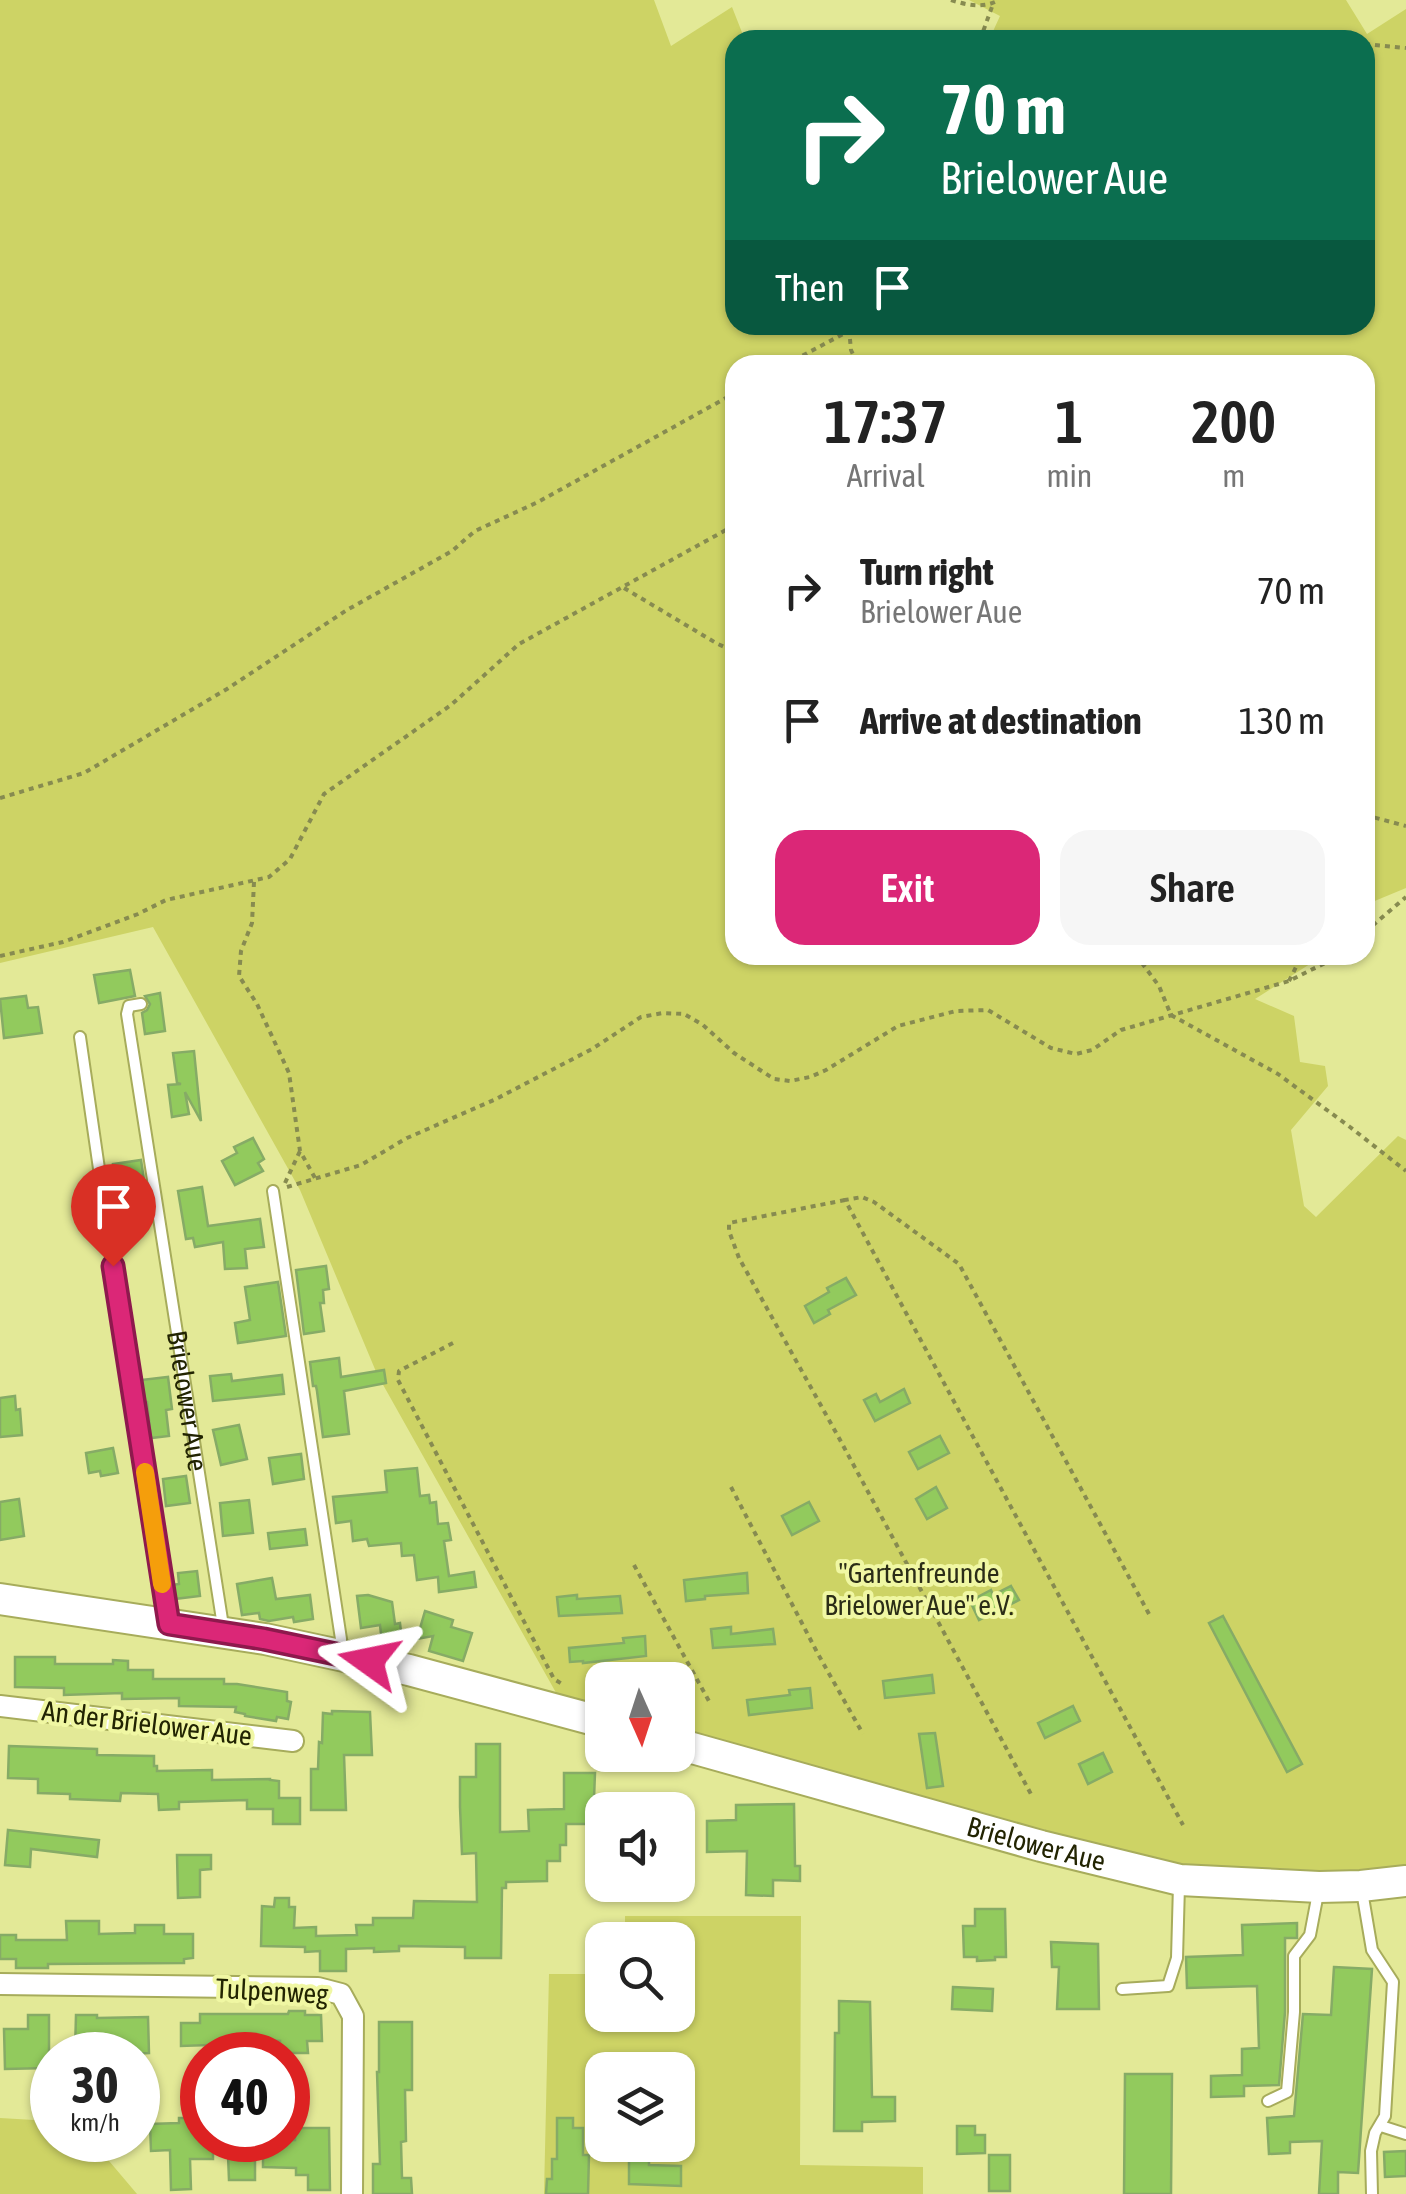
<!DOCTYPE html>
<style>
:root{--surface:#fff;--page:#f6f6f6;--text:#222;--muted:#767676;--accent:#db2777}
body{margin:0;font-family:"Asap Condensed",sans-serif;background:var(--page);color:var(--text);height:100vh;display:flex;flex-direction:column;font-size:38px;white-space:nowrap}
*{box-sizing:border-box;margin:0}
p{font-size:32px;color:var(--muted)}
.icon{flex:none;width:55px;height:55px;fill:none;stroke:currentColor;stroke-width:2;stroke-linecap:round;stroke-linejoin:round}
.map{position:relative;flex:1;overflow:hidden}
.panel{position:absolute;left:725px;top:355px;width:650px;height:610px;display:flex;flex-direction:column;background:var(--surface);border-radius:30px;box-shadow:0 2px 8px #0004}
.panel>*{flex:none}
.top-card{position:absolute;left:725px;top:30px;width:650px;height:305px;border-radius:30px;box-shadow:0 2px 8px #0004;background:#0b6e4f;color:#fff;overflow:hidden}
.needle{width:65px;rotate:177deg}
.tools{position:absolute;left:585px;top:1662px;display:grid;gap:20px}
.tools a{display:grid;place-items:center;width:110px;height:110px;border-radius:20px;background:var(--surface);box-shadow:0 2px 8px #0004;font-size:50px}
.speed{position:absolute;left:30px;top:2032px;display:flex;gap:20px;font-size:50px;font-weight:700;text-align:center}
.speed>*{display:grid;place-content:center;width:130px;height:130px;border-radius:50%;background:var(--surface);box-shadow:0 2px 8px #0004;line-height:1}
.speed small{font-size:25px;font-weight:400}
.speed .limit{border:15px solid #d22;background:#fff;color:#111}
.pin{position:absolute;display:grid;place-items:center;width:85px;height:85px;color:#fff;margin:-102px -42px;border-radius:50% 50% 50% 0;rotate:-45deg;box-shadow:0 0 10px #0007}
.pin .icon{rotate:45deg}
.me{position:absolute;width:110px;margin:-55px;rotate:282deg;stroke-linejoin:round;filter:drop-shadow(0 0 8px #0008)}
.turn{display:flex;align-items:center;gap:35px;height:210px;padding:0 50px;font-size:45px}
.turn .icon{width:130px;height:130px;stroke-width:2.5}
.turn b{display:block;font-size:70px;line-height:85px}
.then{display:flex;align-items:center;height:95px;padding:0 50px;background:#0003;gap:20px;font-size:38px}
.eta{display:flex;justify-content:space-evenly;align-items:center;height:170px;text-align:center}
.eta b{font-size:60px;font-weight:600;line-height:70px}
.action{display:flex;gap:20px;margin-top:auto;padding:20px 50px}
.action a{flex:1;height:115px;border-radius:30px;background:var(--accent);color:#fff;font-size:40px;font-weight:600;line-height:115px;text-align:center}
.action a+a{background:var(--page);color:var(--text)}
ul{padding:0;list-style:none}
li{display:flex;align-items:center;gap:30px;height:130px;padding:0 50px}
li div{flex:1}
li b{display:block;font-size:38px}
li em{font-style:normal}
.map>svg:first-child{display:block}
</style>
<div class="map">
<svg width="1406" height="2194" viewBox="0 0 1406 2194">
<rect width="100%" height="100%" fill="#e3e997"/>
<g fill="#cdd365" fill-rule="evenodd">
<polygon points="0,0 654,0 671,46 732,7 745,40 735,40 735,325 1365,325 1365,40 989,40 1000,16 969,0 1346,0 1367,34 1406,9 1406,888 1365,905 1365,365 735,365 735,955 1324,955 1255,999 1294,1016 1300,1062 1325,1066 1328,1086 1291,1130 1304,1206 1316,1217 1398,1136 1406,1140 1406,1872 1201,1874 678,1735 678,1680 602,1680 602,1712 559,1698 377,1374 300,1190 153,927 0,963"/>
<path d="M625 1916H801L800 2165 923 2167V2194H544L549 1974H602V2015H678V1940H625ZM602 2070H678V2145H602Z"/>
<polygon points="0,2118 51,2121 52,2140 80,2140 104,2155 137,2194 0,2194"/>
</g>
<g fill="#92ca5d" stroke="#86ab66" stroke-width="2.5">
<polygon points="130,970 135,996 99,1003 94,975"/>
<polygon points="160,993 165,1031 145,1034 142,1013 147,1010 150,1004 145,996"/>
<polygon points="26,996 28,1008 38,1007 42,1033 4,1038 0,999"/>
<polygon points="194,1051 201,1121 185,1092 189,1114 172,1117 168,1085 181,1084 177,1083 173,1053"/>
<polygon points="253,1138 264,1159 258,1163 263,1171 235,1185 222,1161 237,1153 234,1147"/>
<polygon points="141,1160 146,1193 138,1195 142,1224 116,1227 114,1210 120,1209 113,1164"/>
<polygon points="202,1187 208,1226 260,1219 264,1247 245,1249 247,1268 225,1269 223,1242 195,1247 193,1238 186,1239 178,1191"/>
<polygon points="326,1266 329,1289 323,1290 324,1303 320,1303 324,1331 304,1334 296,1270"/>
<polygon points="846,1278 856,1295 828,1310 830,1314 814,1323 805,1306 829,1292 827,1288"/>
<polygon points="278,1282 286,1336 238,1343 235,1323 250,1320 245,1287"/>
<polygon points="339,1358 341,1377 384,1370 386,1383 344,1391 349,1434 323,1437 317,1391 316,1386 313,1386 310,1362"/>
<polygon points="231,1374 232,1381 282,1375 284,1394 213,1401 210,1376"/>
<polygon points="168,1377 172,1409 166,1410 169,1436 151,1438 147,1402 144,1402 141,1380"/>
<polygon points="904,1389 910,1403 875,1421 864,1400 876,1394 880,1402"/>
<polygon points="15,1396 16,1410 20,1409 22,1435 0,1437 0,1398"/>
<polygon points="239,1425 247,1459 221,1465 213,1430"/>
<polygon points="940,1436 949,1453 918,1469 909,1452"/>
<polygon points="113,1448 118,1473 101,1476 100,1471 89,1473 86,1453"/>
<polygon points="301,1454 304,1479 273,1484 269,1458"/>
<polygon points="417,1468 420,1496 429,1495 430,1503 436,1502 438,1524 448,1523 451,1540 444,1541 449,1576 474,1572 476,1587 439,1592 438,1577 417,1580 414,1555 402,1556 401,1543 369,1546 367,1539 353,1541 351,1521 336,1523 333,1497 387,1492 385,1471"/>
<polygon points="186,1476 190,1503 166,1506 163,1479"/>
<polygon points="936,1487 947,1508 927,1519 916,1499"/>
<polygon points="19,1499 24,1536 0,1540 0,1502"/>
<polygon points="249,1500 253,1533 223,1536 220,1503"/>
<polygon points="809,1502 819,1521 792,1535 782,1516"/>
<polygon points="305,1529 307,1545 270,1549 268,1533"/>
<polygon points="197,1571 200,1596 174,1599 172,1585 179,1584 178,1573"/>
<polygon points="747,1573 748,1593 705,1596 705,1599 686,1601 684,1580"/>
<polygon points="272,1578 276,1599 310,1595 313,1619 294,1622 293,1617 269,1621 260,1619 259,1613 242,1615 237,1584"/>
<polygon points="1011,1586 1019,1600 979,1620 970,1601 991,1590 993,1595"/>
<polygon points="368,1595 392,1602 395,1624 400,1623 402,1641 382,1643 380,1625 361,1628 357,1596"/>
<polygon points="577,1595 577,1599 620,1596 622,1613 559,1616 557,1597"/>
<polygon points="425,1611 453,1620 451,1627 472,1633 463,1661 429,1651 433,1636 417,1639"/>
<polygon points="1223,1616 1302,1764 1287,1772 1209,1623"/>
<polygon points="731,1627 731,1634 773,1629 775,1644 713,1648 711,1629"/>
<polygon points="645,1636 646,1656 583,1663 583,1661 570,1662 569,1648 624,1643 623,1638"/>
<polygon points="15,1657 55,1657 55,1664 113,1664 113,1660 128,1661 128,1670 153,1670 153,1679 224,1679 224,1684 237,1684 287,1692 287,1701 291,1702 288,1719 277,1717 276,1721 245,1716 245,1714 235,1712 236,1707 179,1706 179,1698 122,1699 122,1693 64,1695 64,1688 15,1687"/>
<polygon points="932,1675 934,1693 885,1698 883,1681"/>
<polygon points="810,1688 812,1708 749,1715 747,1700 790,1695 789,1690"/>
<polygon points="1073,1706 1080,1721 1045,1738 1038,1723"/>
<polygon points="332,1711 370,1712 372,1755 344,1755 346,1810 311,1810 311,1769 318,1769 319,1742 322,1743 323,1713 332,1714"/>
<polygon points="935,1733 943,1786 927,1788 919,1734"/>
<polygon points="476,1744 500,1744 500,1832 529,1831 528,1810 564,1809 564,1773 595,1773 593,1824 566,1824 566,1845 560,1845 560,1861 547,1861 547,1881 506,1882 506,1888 502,1888 501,1958 465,1958 465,1947 399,1946 399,1951 374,1952 374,1948 346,1949 346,1971 320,1971 320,1951 305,1952 305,1947 261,1946 262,1906 274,1907 275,1898 289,1898 289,1907 295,1907 294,1928 316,1927 316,1936 357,1935 356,1925 373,1925 373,1918 413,1918 414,1901 477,1902 476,1853 462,1854 460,1807 460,1777 476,1777"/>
<polygon points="9,1746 97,1749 97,1755 154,1756 154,1766 157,1766 157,1771 212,1770 212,1780 270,1779 270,1780 279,1781 279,1798 300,1798 300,1824 273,1824 273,1809 247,1809 247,1800 179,1802 179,1809 159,1810 158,1794 121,1793 120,1801 70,1799 70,1794 38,1793 38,1779 8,1778"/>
<polygon points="1103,1753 1112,1772 1088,1784 1079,1764"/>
<polygon points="794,1804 795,1866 800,1866 800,1881 773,1880 773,1896 746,1895 747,1851 707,1852 707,1821 736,1820 736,1805"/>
<polygon points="8,1830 99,1840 97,1857 31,1849 30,1867 5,1865"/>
<polygon points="177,1855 211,1855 211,1869 200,1870 200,1897 178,1898"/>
<polygon points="975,1909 1005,1909 1006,1957 995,1957 995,1960 977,1961 977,1957 964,1957 963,1926 975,1926"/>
<polygon points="66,1921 99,1921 99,1934 135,1933 135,1925 164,1925 164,1934 193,1934 193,1958 184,1959 184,1963 48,1964 48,1968 16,1968 16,1959 0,1959 0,1935 16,1935 16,1940 67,1940"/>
<polygon points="1297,1923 1297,1938 1285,1938 1285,2012 1279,2085 1244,2086 1244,2096 1211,2097 1211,2076 1242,2075 1242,2049 1259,2048 1257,1986 1187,1988 1186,1957 1243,1955 1242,1925"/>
<polygon points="1051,1942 1098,1944 1099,2009 1057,2009 1059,1967 1052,1967"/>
<polygon points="1334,1967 1372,1969 1358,2173 1338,2172 1338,2194 1319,2194 1322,2141 1290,2142 1290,2153 1269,2154 1267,2118 1294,2116 1303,2014 1331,2015"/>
<polygon points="953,1987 993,1989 992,2011 952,2009"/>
<polygon points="839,2001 870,2002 872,2097 895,2097 895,2121 862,2122 862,2131 834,2131 835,2033 839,2033"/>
<polygon points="289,2011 305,2011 305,2015 321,2015 322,2041 307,2041 308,2053 280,2053 280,2041 265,2040 234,2039 234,2050 209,2050 209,2045 181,2046 181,2023 200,2023 200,2014 288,2014"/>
<polygon points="28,2015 49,2015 49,2068 5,2069 4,2029 28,2029"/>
<polygon points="76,2015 97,2015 97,2018 148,2017 149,2053 107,2055 107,2051 75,2051"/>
<polygon points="379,2022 412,2022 412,2090 405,2090 406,2141 401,2142 402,2178 411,2178 412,2194 373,2194 373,2164 380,2164 377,2072 379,2072"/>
<polygon points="1125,2074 1172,2074 1171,2194 1124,2194"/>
<polygon points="179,2118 202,2118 202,2140 213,2140 213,2159 190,2159 191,2189 171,2190 170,2150 151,2151 150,2124 179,2123"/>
<polygon points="557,2118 573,2118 573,2128 583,2128 583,2155 589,2155 588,2194 546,2194 547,2179 552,2179 552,2159 557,2159"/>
<polygon points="957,2126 975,2126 975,2135 985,2135 985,2153 957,2154"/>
<polygon points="295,2128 329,2128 330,2190 308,2190 308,2175 296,2175 296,2168 263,2167 263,2141 295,2140"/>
<polygon points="1406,2151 1406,2176 1385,2177 1384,2152"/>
<polygon points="255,2154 255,2180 229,2180 228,2155"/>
<rect x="989" y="2155" width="21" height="36"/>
<polygon points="629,2158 649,2158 649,2165 681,2166 681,2186 629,2184"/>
</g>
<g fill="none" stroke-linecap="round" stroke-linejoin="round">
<g stroke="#a7ac5b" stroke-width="14">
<g id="lane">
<path id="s1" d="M141 1004 129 1006 127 1014 223 1626"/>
<polyline points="80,1037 124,1342 168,1618"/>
<polyline points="273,1191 341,1639 340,1650"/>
<polyline points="1362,1891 1372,1950 1393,1982 1385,2116 1375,2133 1371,2151 1372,2194"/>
<polyline points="1122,1989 1168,1986 1177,1958 1179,1885"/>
<polyline points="1268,2101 1287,2092 1294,2012 1294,1956 1310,1935 1318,1893"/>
<polyline points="1381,2126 1406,2134"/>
</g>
</g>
<g stroke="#a7ac5b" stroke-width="24">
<g id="street">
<polyline points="0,1706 293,1741"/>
<polyline points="0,1984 318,1988 341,1994 353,2016 352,2194"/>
</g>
</g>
<g stroke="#a7ac5b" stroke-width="34">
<g id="secondary">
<polyline points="0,1599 265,1639 409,1670 602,1722"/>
<path id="s2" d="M678 1744 1041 1846 1180 1880 1319 1887 1361 1886 1406 1881"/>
</g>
</g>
<g stroke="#878b50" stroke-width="4" stroke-dasharray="5 5" stroke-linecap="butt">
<path d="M951 0C967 5 983 9 999 0"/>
<polyline points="980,40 993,4"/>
<polyline points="1365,44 1406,48"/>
<polyline points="849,329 851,350 858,365"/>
<polyline points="785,365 860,325"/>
<polyline points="624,588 716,643 735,652"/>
<polyline points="0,798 84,773 227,689 347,610 452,551 475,531 538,502 735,393"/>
<polyline points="1365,815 1406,826"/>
<polyline points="254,882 252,923 241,951 239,976 257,1004 289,1073 300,1151 315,1178"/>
<polyline points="1365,932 1406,897"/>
<polyline points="1136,955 1159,986 1171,1015 1278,1074 1350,1127 1406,1171"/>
<polyline points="0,956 63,942 138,914 166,900 269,877 290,859 324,794 451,705 519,644 735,525"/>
<polyline points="1289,981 1302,955"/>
<polyline points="285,1183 300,1151"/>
<polyline points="287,1187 361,1165 407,1138 494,1100 592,1049 641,1017 663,1013 684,1014 703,1025 734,1053 774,1079 790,1081 810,1077 826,1070 898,1026 956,1011 988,1010 1051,1048 1076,1054 1092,1050 1121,1030 1289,981 1341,955"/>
<polyline points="845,1200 729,1223 729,1231 739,1258 839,1438 1032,1796"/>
<polyline points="453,1343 399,1371 398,1380 554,1679 562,1684"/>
<polyline points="731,1487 818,1654 863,1734"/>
<polyline points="634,1565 710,1703"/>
<polyline points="1149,1614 959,1264 874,1202 862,1197 845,1200 1183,1825"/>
</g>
<use href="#lane" stroke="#fff" stroke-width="10"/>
<use href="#street" stroke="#fff" stroke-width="20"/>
<use href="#secondary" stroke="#fff" stroke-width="30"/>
</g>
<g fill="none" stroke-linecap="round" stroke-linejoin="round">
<g stroke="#8e194d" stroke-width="25">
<polyline id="route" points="113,1266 169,1624 264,1639 369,1661"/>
</g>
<use href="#route" stroke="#db2777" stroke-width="18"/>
<polyline stroke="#f59e0b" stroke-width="18" points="145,1472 162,1584"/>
</g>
<g text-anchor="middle" stroke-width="8" stroke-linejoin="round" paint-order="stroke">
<g font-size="28" fill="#222402" stroke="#f0f7a3">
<text dy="10" stroke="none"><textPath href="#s1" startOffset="412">Brielower Aue</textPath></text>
<text transform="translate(147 1723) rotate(7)" y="10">An der Brielower Aue</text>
<text dy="10" stroke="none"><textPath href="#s2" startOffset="372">Brielower Aue</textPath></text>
<text transform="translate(272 1991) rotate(3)" y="10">Tulpenweg</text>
</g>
<g font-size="28" fill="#2b2d17" stroke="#f0f7a3">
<text x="919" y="1583">"Gartenfreunde<tspan x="919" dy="32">Brielower Aue" e.V.</tspan></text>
</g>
</g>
</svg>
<div class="tools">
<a><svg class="needle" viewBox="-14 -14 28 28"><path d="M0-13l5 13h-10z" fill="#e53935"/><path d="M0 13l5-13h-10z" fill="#767676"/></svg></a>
<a><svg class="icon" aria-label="sound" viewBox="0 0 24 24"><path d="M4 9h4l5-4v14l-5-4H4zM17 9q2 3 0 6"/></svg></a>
<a><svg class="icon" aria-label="search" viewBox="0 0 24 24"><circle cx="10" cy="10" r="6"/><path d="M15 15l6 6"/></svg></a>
<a><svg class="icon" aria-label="layers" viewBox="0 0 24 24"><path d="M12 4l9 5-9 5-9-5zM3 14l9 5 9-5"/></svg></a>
</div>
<div class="speed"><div>30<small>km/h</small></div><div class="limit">40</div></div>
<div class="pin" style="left:113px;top:1266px;background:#d93025"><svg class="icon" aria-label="arrive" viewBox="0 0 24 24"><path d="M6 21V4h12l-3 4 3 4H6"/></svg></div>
<svg class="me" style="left:369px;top:1661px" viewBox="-20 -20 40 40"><path d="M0-17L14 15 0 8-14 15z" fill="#db2777" stroke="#fff" stroke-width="4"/></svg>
<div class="top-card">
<div class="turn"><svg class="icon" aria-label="right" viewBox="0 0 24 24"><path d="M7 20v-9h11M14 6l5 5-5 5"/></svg><div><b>70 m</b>Brielower Aue</div></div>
<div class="then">Then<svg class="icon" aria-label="arrive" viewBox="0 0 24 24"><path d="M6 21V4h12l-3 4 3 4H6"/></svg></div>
</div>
<section class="panel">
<div class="eta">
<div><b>17:37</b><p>Arrival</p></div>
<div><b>1</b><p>min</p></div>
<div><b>200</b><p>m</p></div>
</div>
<ul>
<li><svg class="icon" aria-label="right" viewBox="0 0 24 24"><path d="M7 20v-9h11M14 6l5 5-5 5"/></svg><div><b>Turn right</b><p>Brielower Aue</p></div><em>70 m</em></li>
<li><svg class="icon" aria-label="arrive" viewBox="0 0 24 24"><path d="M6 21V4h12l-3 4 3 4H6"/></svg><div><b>Arrive at destination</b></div><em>130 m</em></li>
</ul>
<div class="action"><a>Exit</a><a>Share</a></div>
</section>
</div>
